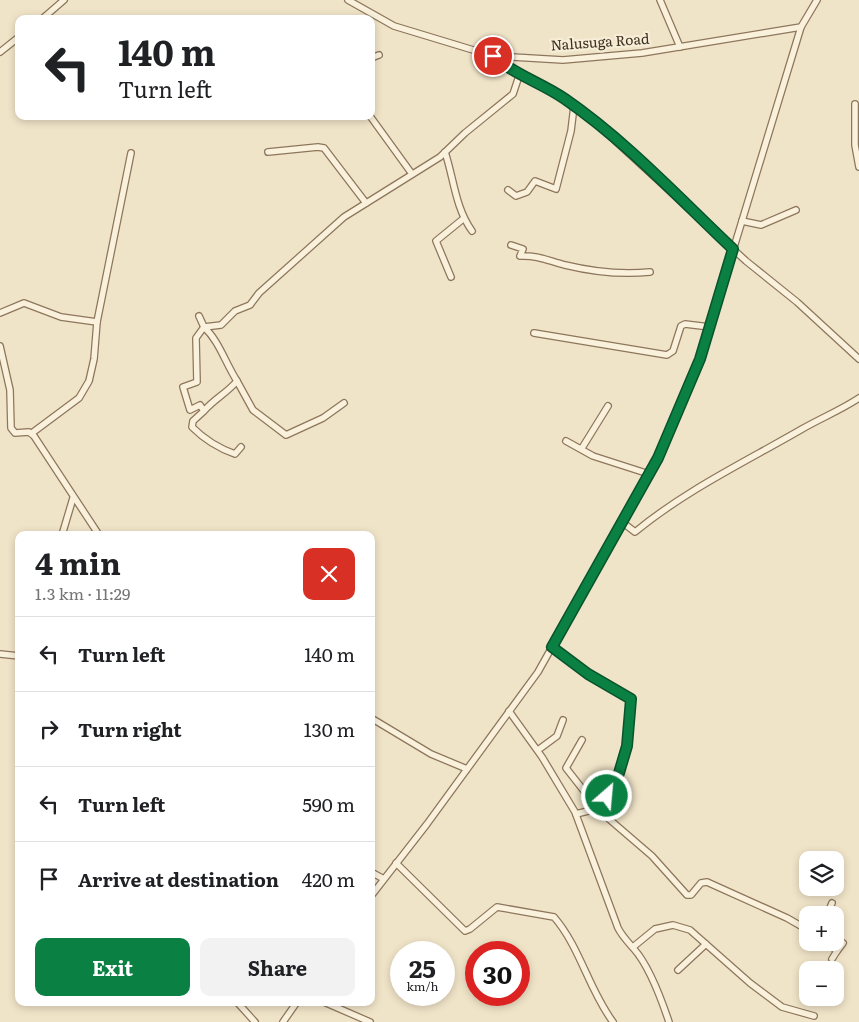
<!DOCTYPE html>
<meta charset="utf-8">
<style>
:root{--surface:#fff;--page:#f2f2f2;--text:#202124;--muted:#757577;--line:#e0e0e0;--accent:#0b8043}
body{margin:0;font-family:Literata,serif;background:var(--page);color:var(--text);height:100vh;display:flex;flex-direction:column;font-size:19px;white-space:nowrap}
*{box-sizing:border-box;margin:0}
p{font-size:16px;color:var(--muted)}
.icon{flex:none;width:28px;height:28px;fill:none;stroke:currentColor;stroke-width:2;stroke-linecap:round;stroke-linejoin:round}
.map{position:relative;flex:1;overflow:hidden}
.side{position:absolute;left:15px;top:531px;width:360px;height:475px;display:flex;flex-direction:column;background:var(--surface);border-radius:10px;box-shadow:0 2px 8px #0003}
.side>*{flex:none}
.hud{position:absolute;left:15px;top:15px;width:360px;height:105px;border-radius:10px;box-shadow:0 2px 8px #0003;background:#fff;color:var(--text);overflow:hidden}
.tools{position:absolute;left:799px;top:851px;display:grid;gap:10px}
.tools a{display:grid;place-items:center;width:45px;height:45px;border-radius:10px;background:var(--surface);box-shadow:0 2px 8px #0003;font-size:25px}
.speed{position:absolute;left:390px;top:941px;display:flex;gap:10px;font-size:25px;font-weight:700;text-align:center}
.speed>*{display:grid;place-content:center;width:65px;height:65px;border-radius:50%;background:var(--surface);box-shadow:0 2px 8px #0003;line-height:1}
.speed small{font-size:12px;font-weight:400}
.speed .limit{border:8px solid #d22;background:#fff;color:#111}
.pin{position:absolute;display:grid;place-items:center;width:42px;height:42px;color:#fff;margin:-21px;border:2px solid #fff;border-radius:50%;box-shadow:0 1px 5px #0007}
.me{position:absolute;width:55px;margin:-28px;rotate:27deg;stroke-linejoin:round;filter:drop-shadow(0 0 4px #0008)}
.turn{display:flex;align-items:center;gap:18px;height:105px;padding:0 20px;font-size:22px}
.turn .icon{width:65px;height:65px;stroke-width:2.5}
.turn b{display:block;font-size:35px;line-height:42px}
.round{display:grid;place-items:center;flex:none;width:52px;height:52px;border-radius:10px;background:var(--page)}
.headline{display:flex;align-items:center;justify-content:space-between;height:85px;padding:0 20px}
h1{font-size:30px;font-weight:700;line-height:38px}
.button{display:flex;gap:10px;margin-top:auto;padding:10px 20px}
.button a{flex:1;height:58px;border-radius:10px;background:var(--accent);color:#fff;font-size:20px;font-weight:700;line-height:58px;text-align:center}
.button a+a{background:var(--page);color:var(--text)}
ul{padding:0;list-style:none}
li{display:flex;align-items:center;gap:15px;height:75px;padding:0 20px;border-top:1px solid var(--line)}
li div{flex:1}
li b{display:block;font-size:19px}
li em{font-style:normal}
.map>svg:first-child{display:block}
</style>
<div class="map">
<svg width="859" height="1022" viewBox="0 0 859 1022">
<rect width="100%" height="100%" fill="#f0e4c8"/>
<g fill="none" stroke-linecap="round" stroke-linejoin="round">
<g stroke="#8d765c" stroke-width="8">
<g id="minor">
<polyline points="348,0 394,26 493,56 563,60 642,53 801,27 817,0"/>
<polyline points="660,0 680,47"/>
<polyline points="42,19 64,0"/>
<polyline points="0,52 19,37"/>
<polyline points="493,56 502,65 564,98 597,124 746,261 797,302 859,359"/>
<polyline points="371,58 379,55"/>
<polyline points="855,104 855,145 859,167"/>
<polyline points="370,116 412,174"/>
<polyline points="268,152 318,147 324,148 366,203"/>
<path d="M445 152C454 179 455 207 472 231"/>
<polyline points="508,190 516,196 527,192 535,181 556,189 571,131 574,106"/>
<polyline points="742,221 761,225 796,210"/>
<path d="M511 245 523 249 520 256C537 255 549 261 565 265 594 272 621 275 650 272"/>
<polyline points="451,277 436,241 463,219"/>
<polyline points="0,313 24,303 61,317 97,322"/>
<polyline points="199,316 204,327 221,325 235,311 250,305 259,293 344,217 440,157 465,133 513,94 520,73"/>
<polyline points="534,333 667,355 673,351 681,326 685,324 710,327"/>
<polyline points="0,346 10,390 11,428 15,433 29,432 34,436 99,535"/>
<polyline points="237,381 253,410 286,435 323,418 344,403"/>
<path d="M204 411C214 399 227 393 237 381 225 362 219 341 204 327L196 338 197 382 183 387 190 410 200 405 204 411 193 421 192 427C204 439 218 448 235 454L241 447"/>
<polyline points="32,433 79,398 89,381 94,359 97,322 131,153"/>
<polyline points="566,441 593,456 649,474"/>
<polyline points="582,448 608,406"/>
<path d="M622 522 635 532C686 490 745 462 802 429 821 418 841 410 859 398"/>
<polyline points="62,535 73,498"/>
<polyline points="552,647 588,674 627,696 632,702 627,746 619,773 605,802 603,804 598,802 595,803"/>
<polyline points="0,654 19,656"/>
<path d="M509 711 542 757 575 812 618 928C622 936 628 942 634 949 649 966 662 1001 669 1022"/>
<polyline points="371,718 431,754 467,769"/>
<polyline points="582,740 566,768 595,805"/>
<polyline points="538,750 557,736 563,720"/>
<polyline points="576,814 588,811 595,807 652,856 687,895 691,895 701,883 707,882 787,918 808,930"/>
<path d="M396 863 465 931 470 929 497 907 554 917C580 947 589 990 613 1022"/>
<polyline points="371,872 382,878"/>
<polyline points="371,896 427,824 538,672 658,458 700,359 801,27"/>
<polyline points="827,915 832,903"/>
<polyline points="826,942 837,951 832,959"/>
<polyline points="633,947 655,929 673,925 690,930 750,983 782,1007 814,1016"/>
<polyline points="837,951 843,943"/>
<polyline points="678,970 706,944"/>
<polyline points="237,1002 255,1022"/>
<polyline points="324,1002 370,1022"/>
<polyline points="283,1022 297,1002"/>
</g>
</g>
<use href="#minor" stroke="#faf1dc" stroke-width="5.5"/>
</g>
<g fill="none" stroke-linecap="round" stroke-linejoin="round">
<g stroke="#07532c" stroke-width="12">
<path id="route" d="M493 56C513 74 542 83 565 99 626 141 679 198 733 249L700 359 658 458 552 647 588 674 631 699 627 746 619 773 607 796"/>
</g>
<use href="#route" stroke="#0b8043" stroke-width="9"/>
</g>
<g text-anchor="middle" stroke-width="4.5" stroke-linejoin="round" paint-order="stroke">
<g font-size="14" fill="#3d2e20" stroke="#f7eed8">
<text transform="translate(600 42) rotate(-4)" y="5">Nalusuga Road</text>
</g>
</g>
</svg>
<div class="tools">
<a><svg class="icon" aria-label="layers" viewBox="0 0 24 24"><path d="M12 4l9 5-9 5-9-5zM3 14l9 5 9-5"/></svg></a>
<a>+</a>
<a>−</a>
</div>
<div class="speed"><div>25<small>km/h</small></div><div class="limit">30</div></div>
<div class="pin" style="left:493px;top:56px;background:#d93025"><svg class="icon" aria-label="arrive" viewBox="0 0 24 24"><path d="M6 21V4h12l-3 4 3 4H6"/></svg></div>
<svg class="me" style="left:607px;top:796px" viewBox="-20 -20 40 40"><circle r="17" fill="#0b8043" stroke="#fff" stroke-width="3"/><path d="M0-11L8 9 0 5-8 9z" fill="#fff"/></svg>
<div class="hud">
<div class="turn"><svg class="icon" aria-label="left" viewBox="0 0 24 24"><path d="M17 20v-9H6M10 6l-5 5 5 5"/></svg><div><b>140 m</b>Turn left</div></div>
</div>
<section class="side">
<div class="headline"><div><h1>4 min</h1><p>1.3 km · 11:29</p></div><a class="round" style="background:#d93025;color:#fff"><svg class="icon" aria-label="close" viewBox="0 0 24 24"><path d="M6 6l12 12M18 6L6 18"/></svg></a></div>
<ul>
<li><svg class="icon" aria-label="left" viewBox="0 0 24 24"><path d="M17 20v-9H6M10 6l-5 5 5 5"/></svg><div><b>Turn left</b></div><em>140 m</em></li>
<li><svg class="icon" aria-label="right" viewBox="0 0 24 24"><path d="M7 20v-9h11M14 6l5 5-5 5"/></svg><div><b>Turn right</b></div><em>130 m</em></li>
<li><svg class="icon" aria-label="left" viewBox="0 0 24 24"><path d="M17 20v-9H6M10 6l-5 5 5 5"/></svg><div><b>Turn left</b></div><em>590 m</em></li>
<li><svg class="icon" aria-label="arrive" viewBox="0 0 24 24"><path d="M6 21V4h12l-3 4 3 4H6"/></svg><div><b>Arrive at destination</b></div><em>420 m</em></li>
</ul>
<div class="button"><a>Exit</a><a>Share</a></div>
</section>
</div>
